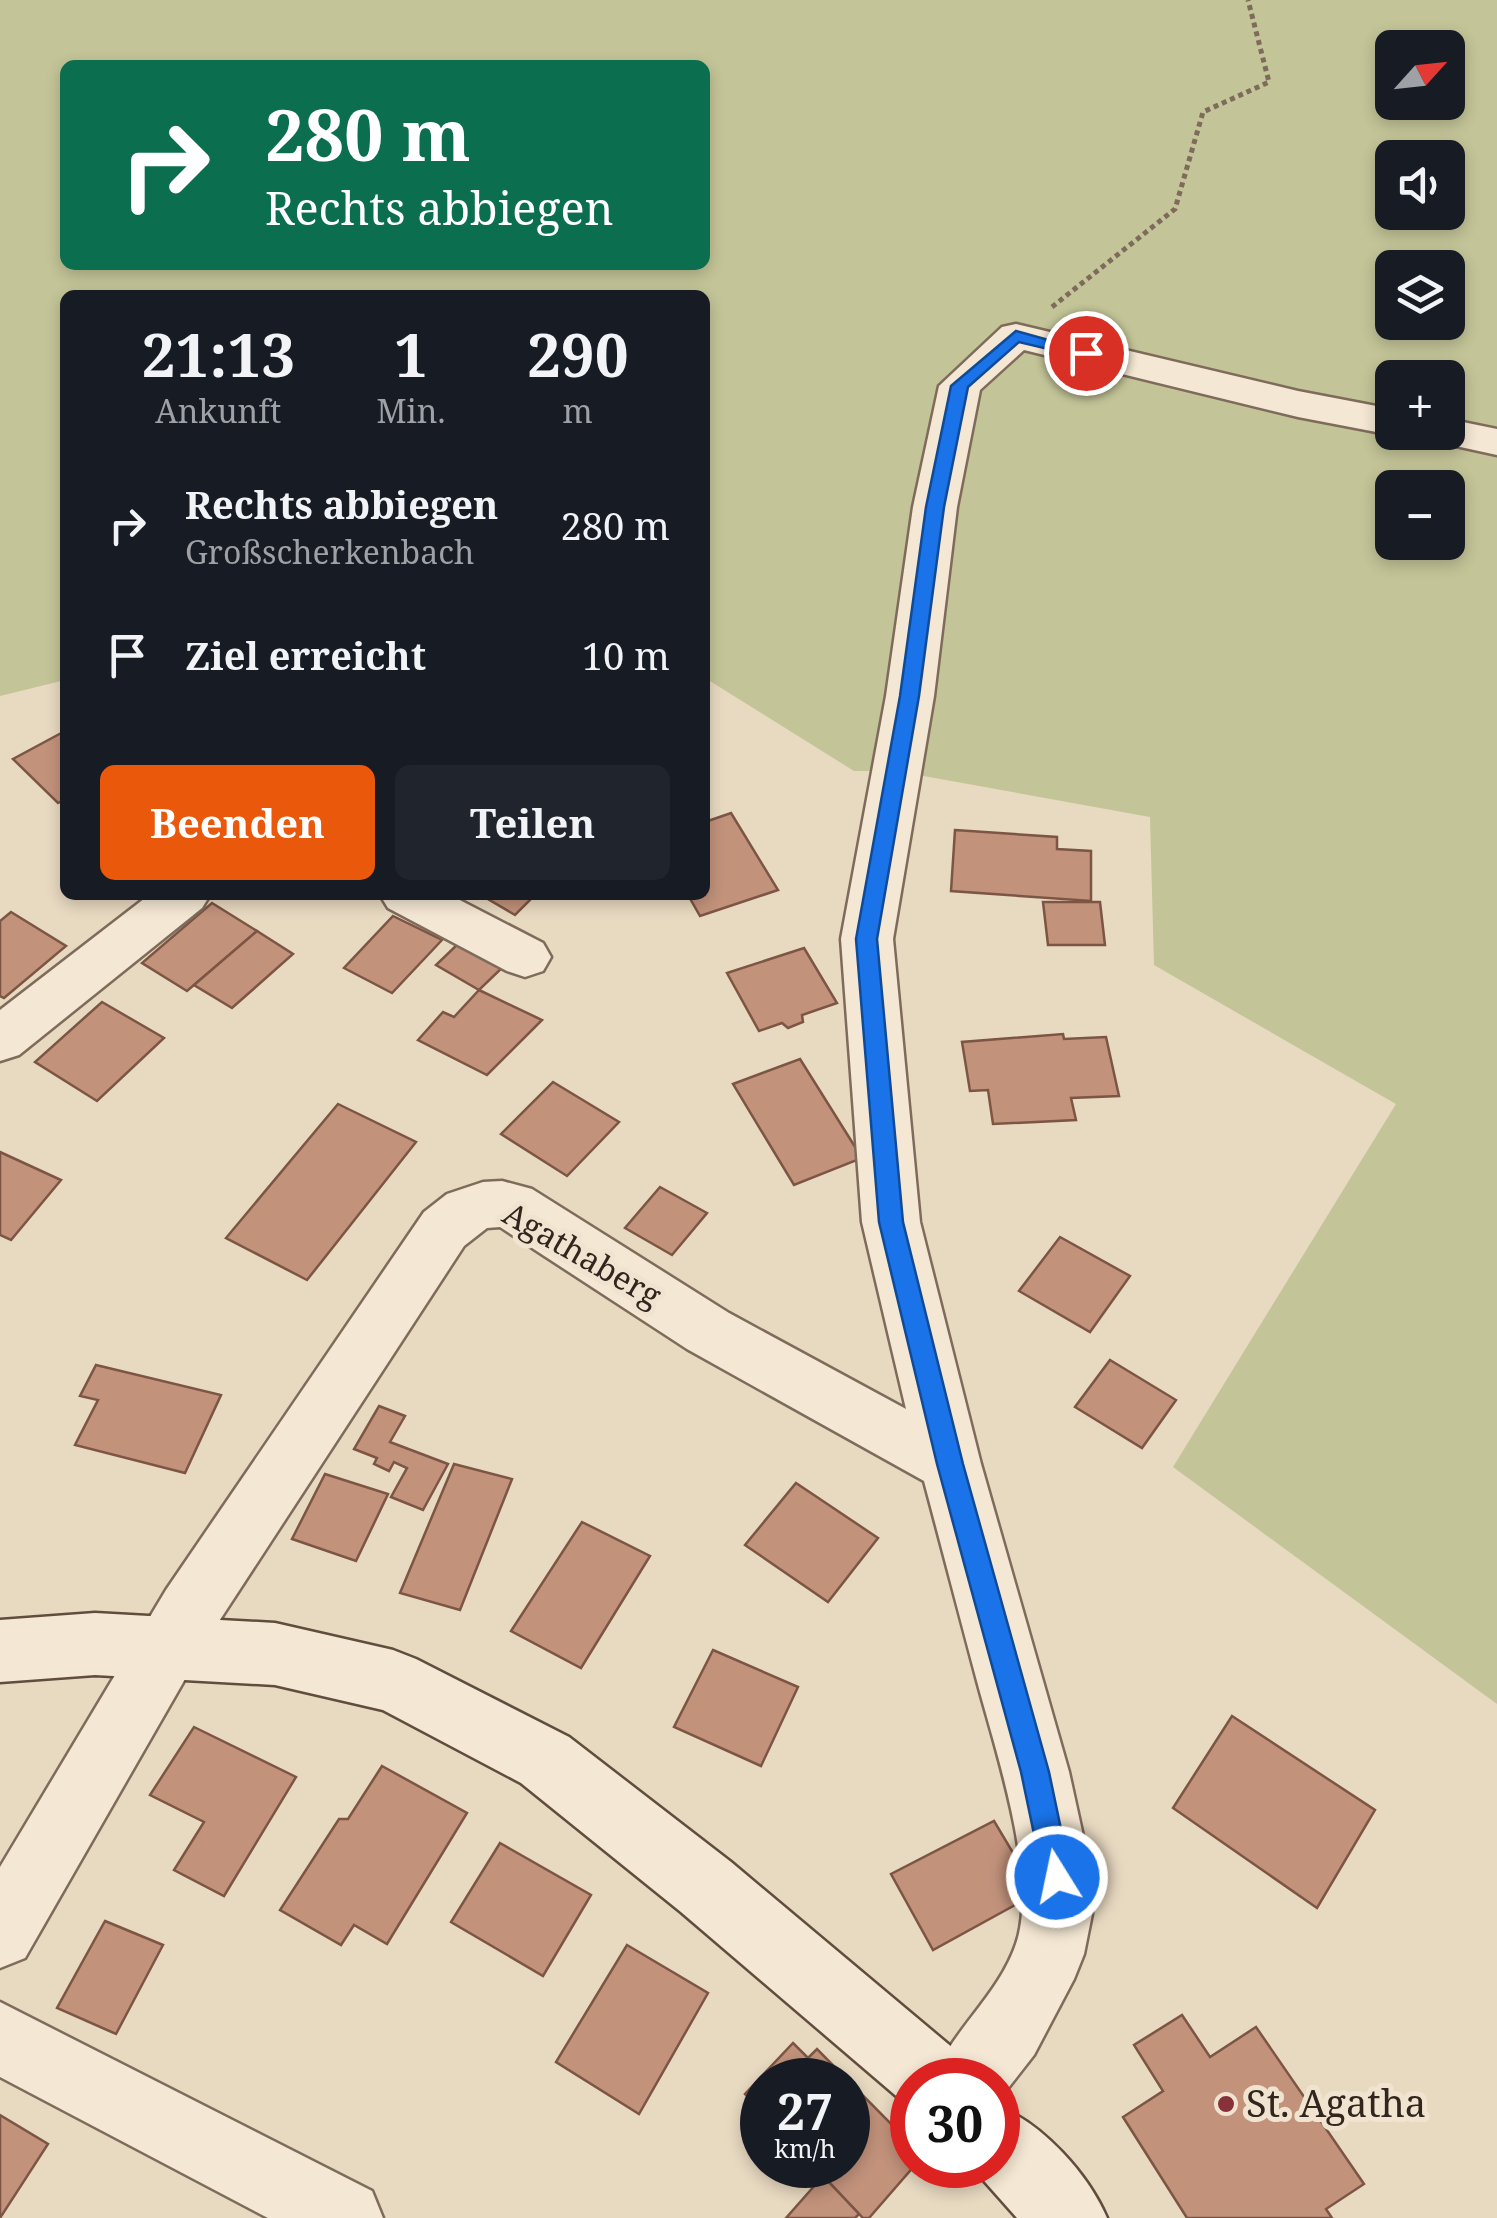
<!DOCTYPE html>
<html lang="de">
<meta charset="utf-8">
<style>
:root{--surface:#171b24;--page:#20242c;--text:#f1f3f6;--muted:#9ea1a6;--accent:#ea580c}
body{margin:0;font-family:"Noto Serif",serif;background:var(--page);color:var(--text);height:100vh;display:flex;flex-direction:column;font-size:38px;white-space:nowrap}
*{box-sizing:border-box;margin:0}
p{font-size:32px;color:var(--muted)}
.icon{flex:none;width:55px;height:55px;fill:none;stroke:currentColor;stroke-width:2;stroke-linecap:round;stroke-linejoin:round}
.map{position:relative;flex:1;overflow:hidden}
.sheet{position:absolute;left:60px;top:290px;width:650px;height:610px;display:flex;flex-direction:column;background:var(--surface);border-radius:15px;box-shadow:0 5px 15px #0003}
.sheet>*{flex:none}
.top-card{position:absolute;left:60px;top:60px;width:650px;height:210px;border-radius:15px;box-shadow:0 5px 15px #0003;background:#0b6e4f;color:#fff;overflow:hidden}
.needle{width:65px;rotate:63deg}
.fabs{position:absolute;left:1375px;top:30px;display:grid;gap:20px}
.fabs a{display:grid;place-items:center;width:90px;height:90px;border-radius:15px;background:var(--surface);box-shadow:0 5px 15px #0003;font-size:50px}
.speed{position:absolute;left:740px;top:2058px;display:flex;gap:20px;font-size:50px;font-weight:700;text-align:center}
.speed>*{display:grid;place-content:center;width:130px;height:130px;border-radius:50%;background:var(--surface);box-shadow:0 5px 15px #0003;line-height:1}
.speed small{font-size:25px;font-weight:400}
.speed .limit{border:15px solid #d22;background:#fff;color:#111}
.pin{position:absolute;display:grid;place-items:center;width:85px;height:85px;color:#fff;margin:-42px;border:5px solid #fff;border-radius:50%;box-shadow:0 2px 10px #0007}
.me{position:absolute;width:110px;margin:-55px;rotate:350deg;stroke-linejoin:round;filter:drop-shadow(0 0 8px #0008)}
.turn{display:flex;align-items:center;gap:35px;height:210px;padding:0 40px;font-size:45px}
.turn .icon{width:130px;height:130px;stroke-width:2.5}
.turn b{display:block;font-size:70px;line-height:85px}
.eta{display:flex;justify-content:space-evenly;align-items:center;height:170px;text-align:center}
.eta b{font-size:60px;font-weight:700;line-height:70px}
.button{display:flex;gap:20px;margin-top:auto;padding:20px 40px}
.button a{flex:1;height:115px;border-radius:15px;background:var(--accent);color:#fff;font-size:40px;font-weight:700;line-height:115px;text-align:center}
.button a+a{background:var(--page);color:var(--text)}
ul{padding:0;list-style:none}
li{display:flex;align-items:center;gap:30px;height:130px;padding:0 40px}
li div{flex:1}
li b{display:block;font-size:38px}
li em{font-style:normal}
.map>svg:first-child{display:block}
</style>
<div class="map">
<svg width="1497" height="2218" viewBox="0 0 1497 2218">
<rect width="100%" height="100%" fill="#e8d9c1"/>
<path fill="#c3c497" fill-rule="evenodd" d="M0 0H1497V1704L1173 1467 1396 1104 1154 965 1150 817 896 771H854L705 678V295H65V680L0 696ZM1392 48H1448V102H1392ZM65 65H705V265H65ZM1392 158H1448V212H1392ZM1392 268H1448V322H1392ZM1392 378H1448V432H1392ZM1392 488H1448V542H1392Z"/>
<g fill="#c2927b" stroke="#7c5544" stroke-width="2.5">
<polygon points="65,731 65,799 58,803 13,759"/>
<polygon points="731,813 778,890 700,916 688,895 705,895 705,822"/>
<polygon points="955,830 1057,837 1057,849 1091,851 1091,901 951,891"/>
<polygon points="481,895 535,895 515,915"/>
<polygon points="1043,902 1100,902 1105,945 1048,945"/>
<polygon points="212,903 257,931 187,991 142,963"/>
<polygon points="11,912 66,946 4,998 0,996 0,921"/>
<polygon points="393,916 442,940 392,993 344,968"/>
<polygon points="257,931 293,954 232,1008 194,985"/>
<polygon points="462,940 505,965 479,990 436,965"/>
<polygon points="804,948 837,1003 802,1015 803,1022 788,1028 782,1023 759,1031 727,973"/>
<polygon points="479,990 542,1020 487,1075 418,1040 443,1012 454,1017"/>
<polygon points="102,1002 164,1038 97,1101 35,1062"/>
<polygon points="1063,1034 1064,1039 1106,1037 1119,1096 1071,1098 1076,1120 993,1124 988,1090 970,1091 962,1042"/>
<polygon points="800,1059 862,1158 794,1185 733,1084"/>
<polygon points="553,1082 619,1122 567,1176 501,1134"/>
<polygon points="338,1104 416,1142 307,1280 226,1238"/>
<polygon points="0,1152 61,1180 11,1240 0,1235"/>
<polygon points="660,1187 707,1213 672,1255 625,1228"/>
<polygon points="1060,1237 1130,1276 1090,1332 1019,1291"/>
<polygon points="1110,1360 1176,1400 1142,1448 1075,1407"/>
<polygon points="96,1365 221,1395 185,1473 75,1445 98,1400 80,1396"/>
<polygon points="379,1406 405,1416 390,1442 448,1464 423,1510 391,1497 407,1468 394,1462 389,1471 374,1464 377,1458 354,1449"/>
<polygon points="454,1464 512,1479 460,1610 400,1593"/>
<polygon points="325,1474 388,1494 356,1561 292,1539"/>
<polygon points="796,1483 878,1538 828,1602 745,1545"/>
<polygon points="582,1522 650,1556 581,1668 511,1631"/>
<polygon points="713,1650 798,1687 761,1766 674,1727"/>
<polygon points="1232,1716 1375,1810 1317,1908 1173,1808"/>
<polygon points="194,1727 296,1777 224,1896 174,1870 204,1822 150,1795"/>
<polygon points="382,1766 467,1813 387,1944 354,1925 341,1945 280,1910 339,1819 348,1819"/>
<polygon points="994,1821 1037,1893 933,1950 891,1874"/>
<polygon points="500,1843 591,1895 543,1976 451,1922"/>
<polygon points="105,1921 163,1945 116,2034 57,2008"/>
<polygon points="627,1945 708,1993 639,2114 556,2062"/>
<polygon points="1182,2015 1210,2057 1256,2027 1364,2184 1326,2209 1332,2218 1187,2218 1123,2117 1163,2091 1134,2045"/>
<polygon points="793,2043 808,2058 817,2049 912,2145 915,2165 869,2218 863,2218 813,2165 848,2165 848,2080 762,2080 762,2112 745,2094"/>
<polygon points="0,2115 48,2144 0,2218"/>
<polygon points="823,2176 859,2214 855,2218 786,2218"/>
</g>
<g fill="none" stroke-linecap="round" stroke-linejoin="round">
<g stroke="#7f6b5b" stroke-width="5">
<g id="street">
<path d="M1016 324 1298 391 1392 409V432H1402L1392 435 1298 417 1024 350 980 390 957 507 934 696 893 939 920 1222 981 1464 1069 1772 1092 1877V1914L1084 1954 1074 1979 1034 2055 998 2101V2080H932C952 2030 998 1996 1016 1944 1039 1877 995 1749 977 1681 959 1614 942 1548 924 1481L687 1349 500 1227 487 1228 464 1246 212 1632 25 1958 0 1968V1867L166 1590 424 1212 447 1194 483 1182 502 1181 532 1189 729 1313 906 1409 862 1222 841 939 886 696 913 507 939 386 1002 327Z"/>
<polygon points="1448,419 1497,429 1497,455 1433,441 1427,432 1448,432"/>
<polygon points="149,895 210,895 202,908 19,1055 0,1061 0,1010"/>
<polygon points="380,895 450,895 543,943 551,957 543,971 525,977 507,971 388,908"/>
<polygon points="0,2002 372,2191 383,2218 268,2218 0,2077"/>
</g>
</g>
<g stroke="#614d3e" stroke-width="5">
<g id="secondary">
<polygon points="95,1613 275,1623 393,1650 416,1659 569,1737 731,1862 960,2054 970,2080 912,2080 912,2108 908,2106 681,1912 521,1783 383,1710 275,1685 95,1675 0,1682 0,1620"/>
<path d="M998 2106C1043 2124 1088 2174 1107 2218H1017L970 2165H998Z"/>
</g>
</g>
<polyline stroke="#7f6b5b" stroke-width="5" stroke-dasharray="5 4" stroke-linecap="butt" points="1052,307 1175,209 1203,112 1269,82 1248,0"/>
<use href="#street" fill="#f4e7d3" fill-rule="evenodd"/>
<use href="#secondary" fill="#f4e7d3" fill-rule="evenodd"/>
</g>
<polygon fill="#1a73e8" stroke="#114b97" stroke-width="2.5" points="1016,331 1095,353 1086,358 1019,342 968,387 944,507 919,696 877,939 903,1222 963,1464 1049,1772 1071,1877 1067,1887 1057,1891 1047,1887 1043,1877 1021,1772 937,1464 879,1222 856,939 900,696 926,507 951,386"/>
<circle fill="#87323a" stroke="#f0e4d0" stroke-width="4" cx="1226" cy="2104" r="10"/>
<g text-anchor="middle" stroke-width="10" stroke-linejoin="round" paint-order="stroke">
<g font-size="32" fill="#31251d" stroke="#f0e4d0">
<text transform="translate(582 1255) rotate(30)" y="11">Agathaberg</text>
</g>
<g font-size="38" fill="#31251d" stroke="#f0e4d0" text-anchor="start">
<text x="1246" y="2117">St. Agatha</text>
</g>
</g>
</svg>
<div class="fabs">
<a><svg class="needle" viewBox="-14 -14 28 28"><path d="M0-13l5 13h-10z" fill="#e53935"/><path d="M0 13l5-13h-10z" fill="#9ea1a6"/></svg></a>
<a><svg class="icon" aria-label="sound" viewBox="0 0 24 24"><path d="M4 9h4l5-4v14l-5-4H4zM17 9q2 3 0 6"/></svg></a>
<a><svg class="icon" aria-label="layers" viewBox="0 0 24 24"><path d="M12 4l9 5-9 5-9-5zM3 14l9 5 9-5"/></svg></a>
<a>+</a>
<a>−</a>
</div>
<div class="speed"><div>27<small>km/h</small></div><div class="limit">30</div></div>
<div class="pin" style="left:1086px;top:353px;background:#d93025"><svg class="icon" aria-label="arrive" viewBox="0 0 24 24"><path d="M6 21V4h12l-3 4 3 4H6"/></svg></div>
<svg class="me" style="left:1057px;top:1877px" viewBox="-20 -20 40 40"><circle r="17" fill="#1a73e8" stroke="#fff" stroke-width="3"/><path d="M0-11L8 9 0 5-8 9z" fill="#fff"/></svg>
<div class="top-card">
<div class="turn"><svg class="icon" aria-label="right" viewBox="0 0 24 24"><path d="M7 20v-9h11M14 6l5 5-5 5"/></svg><div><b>280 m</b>Rechts abbiegen</div></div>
</div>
<section class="sheet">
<div class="eta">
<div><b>21:13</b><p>Ankunft</p></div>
<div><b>1</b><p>Min.</p></div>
<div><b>290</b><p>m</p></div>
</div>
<ul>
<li><svg class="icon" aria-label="right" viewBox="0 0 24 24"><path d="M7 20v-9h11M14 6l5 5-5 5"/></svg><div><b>Rechts abbiegen</b><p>Großscherkenbach</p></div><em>280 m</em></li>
<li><svg class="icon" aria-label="arrive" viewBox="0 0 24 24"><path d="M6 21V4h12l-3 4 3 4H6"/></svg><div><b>Ziel erreicht</b></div><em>10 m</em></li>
</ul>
<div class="button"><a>Beenden</a><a>Teilen</a></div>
</section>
</div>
